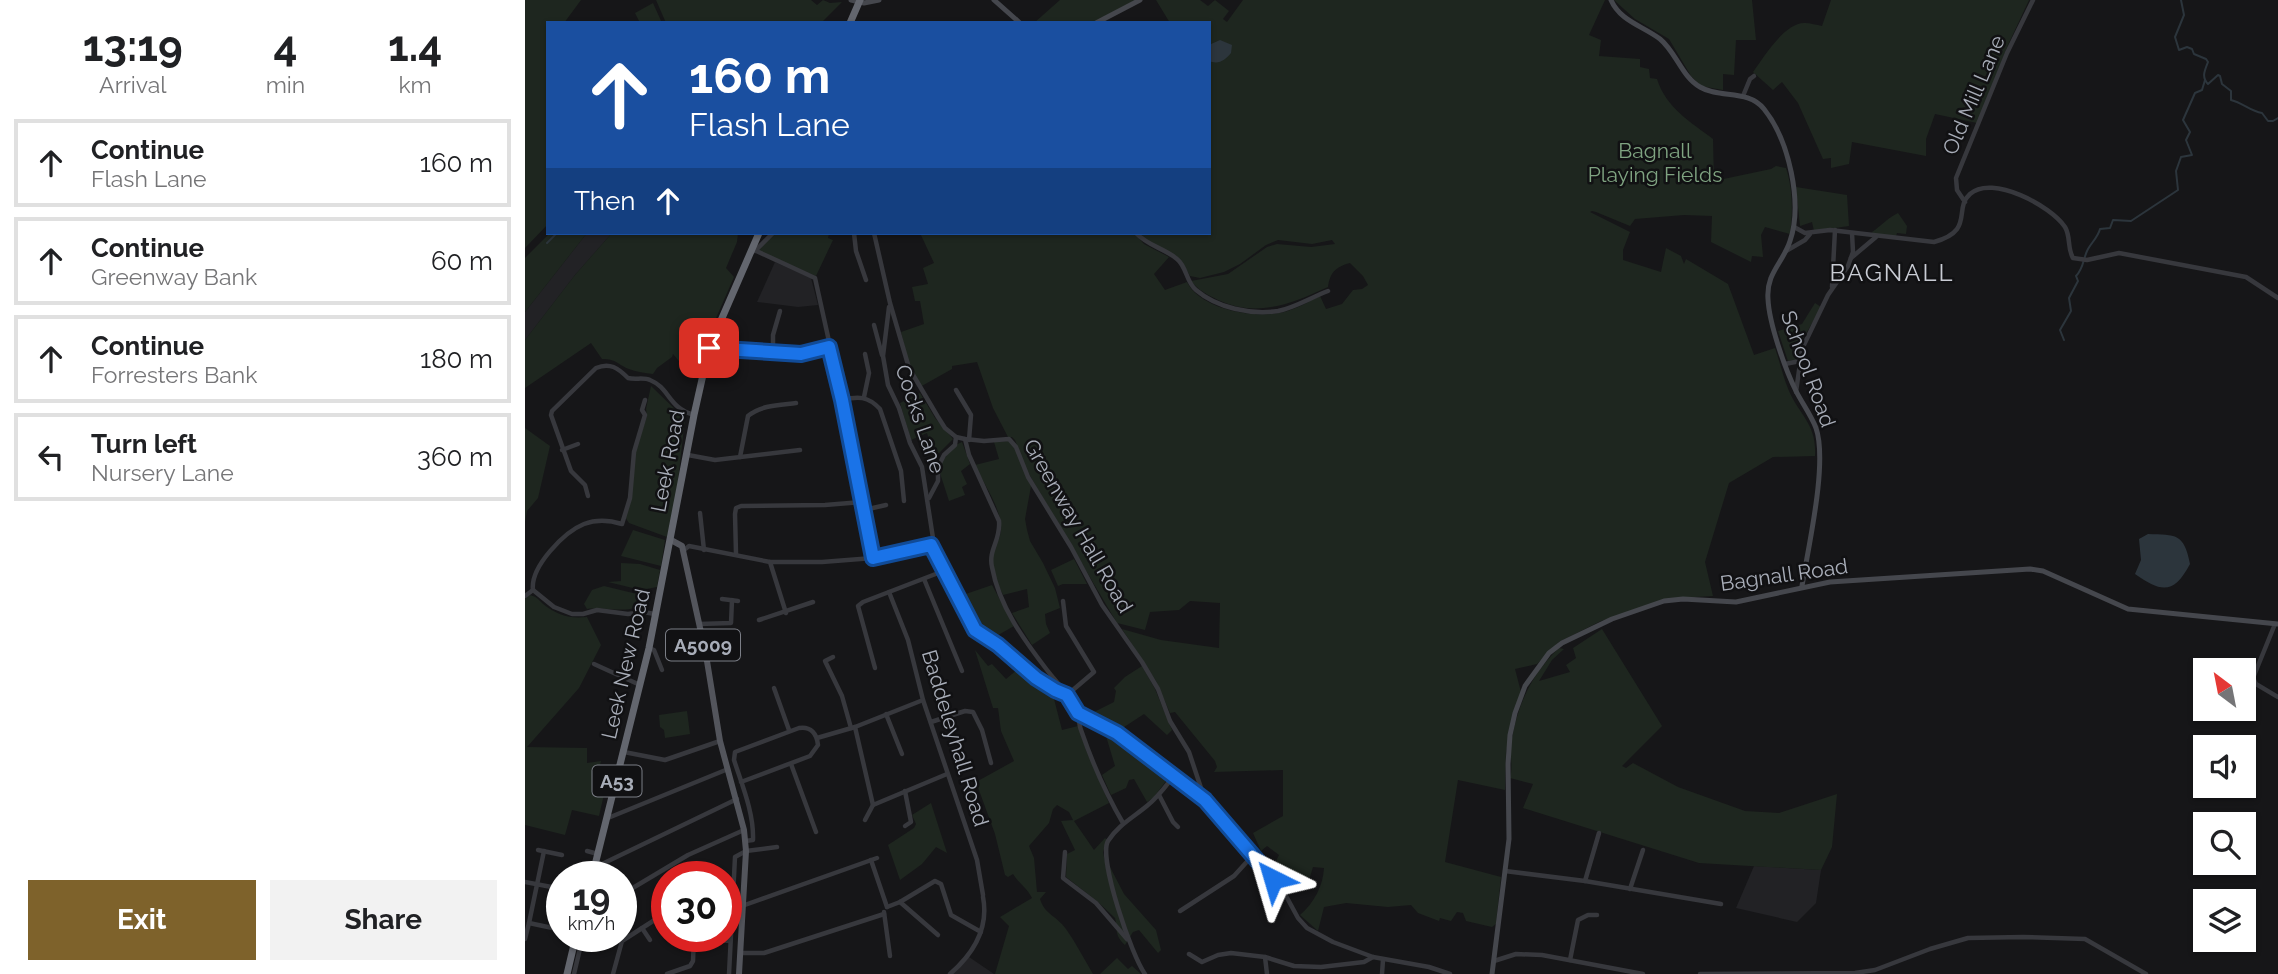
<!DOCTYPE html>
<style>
:root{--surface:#fff;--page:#f2f2f2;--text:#202124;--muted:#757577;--line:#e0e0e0;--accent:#7e622b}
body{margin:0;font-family:Raleway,sans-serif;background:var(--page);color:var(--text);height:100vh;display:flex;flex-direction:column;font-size:26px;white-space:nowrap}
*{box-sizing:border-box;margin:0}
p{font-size:23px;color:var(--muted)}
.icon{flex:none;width:38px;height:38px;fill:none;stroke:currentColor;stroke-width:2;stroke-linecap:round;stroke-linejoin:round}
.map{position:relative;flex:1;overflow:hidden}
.sheet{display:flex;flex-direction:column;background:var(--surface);width:525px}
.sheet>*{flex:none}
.hud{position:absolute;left:21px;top:21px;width:665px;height:214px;border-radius:0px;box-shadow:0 2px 5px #0004;background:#1a4fa0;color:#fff;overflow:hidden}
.needle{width:46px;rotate:328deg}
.controls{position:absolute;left:1668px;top:658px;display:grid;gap:14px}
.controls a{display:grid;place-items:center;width:63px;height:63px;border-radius:0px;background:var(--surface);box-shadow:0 2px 5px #0004;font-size:35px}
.speed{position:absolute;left:21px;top:861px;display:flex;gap:14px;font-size:35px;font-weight:700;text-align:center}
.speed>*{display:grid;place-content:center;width:91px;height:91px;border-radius:50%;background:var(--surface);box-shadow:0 2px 5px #0004;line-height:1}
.speed small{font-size:18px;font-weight:400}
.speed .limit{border:10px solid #d22;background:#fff;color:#111}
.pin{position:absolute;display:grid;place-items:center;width:60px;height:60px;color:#fff;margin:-30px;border-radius:14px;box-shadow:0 4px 10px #0006}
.me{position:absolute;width:77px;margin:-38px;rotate:320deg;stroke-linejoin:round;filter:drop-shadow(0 0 5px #0008)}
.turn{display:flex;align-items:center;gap:24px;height:147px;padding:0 28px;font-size:32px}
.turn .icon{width:91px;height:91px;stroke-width:2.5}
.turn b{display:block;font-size:49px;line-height:60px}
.then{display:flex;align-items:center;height:66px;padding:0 28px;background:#0003;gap:14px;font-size:26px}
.eta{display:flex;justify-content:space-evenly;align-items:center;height:119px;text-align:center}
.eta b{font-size:42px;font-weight:700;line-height:49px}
.button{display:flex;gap:14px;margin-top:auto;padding:14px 28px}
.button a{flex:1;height:80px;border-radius:0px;background:var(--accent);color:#fff;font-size:28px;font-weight:700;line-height:80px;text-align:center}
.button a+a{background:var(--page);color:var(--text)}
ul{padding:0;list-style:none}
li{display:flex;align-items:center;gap:21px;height:88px;margin:0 14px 10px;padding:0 14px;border:4px solid var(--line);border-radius:0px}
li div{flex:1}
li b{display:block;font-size:26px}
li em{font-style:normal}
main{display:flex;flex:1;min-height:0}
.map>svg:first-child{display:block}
</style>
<main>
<section class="sheet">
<div class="eta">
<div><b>13:19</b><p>Arrival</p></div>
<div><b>4</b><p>min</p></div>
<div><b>1.4</b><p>km</p></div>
</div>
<ul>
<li><svg class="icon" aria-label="ahead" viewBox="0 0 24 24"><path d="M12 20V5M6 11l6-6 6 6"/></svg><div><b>Continue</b><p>Flash Lane</p></div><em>160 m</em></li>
<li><svg class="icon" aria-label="ahead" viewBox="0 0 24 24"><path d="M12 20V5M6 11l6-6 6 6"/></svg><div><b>Continue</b><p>Greenway Bank</p></div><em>60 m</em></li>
<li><svg class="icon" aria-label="ahead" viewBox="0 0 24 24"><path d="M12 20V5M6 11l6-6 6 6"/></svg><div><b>Continue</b><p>Forresters Bank</p></div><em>180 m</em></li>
<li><svg class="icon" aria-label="left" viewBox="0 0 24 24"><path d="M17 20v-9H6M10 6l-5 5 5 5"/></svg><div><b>Turn left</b><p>Nursery Lane</p></div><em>360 m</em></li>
</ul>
<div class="button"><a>Exit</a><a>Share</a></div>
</section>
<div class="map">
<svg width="1753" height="974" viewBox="0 0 1753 974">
<rect width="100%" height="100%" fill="#161618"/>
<g fill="#222225">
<polygon points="62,233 87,233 50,275 0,340 0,312"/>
<polygon points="250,262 286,278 293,305 273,307 232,302"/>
<polygon points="1229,866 1296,870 1291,903 1272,922 1211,908"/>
<polygon points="444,957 469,974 428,974"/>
</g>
<g fill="#1e261f">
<polygon points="0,0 56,0 39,23 23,23 23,224 0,248"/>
<polygon points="131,0 286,0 292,5 298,0 305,3 317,2 296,23 141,23"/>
<polygon points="535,0 611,0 566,23 509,23"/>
<path d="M631 0H675L683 6 690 0 704 11 698 19 702 22 718 0H1080L1064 35 1076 40 1074 56 1115 59V67L1124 69 1125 78 1132 79C1141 108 1166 122 1188 139L1189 181 1246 169 1251 166 1261 168C1268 189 1268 213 1265 234L1240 227 1236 235 1238 257 1227 256 1226 262 1186 242 1187 216 1159 215 1110 219 1105 226 1071 212 1067 211 1065 212 1105 232 1098 250V260L1136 272 1141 248 1156 256 1159 264 1161 259 1203 284 1229 355 1250 348C1255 362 1258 377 1264 391 1275 416 1292 424 1290 456L1248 457 1204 483 1180 562 1188 596 1155 598 1076 621 1034 642 1012 664 990 669 996 692 981 752 980 790 933 780 920 862 976 877 971 924 967 927 941 921 938 913 932 912 926 921 915 918 914 921 893 913 886 905 863 907 821 903 799 907 793 931 775 915C789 903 798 886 799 868L788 867 785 877 768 878 751 861 754 855 742 846 736 851 728 833 758 816V770L689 772 692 767 690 761 650 712 645 713 631 681 597 629 636 640 694 648 695 603 665 601 654 610 625 612 620 630 592 623 501 469 490 440 487 437H483L468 408 452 362 427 366V369L395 387 384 365 376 332 399 324 395 301H390L387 287 403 284 398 268 409 263 395 233H609L619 244 644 257 629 274 640 290 662 282C676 310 730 319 759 312 771 309 783 302 795 296L801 309 817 304 828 290 837 289 843 285 838 276 825 263C810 267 805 273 803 287 766 304 732 318 693 300 683 295 673 290 666 281L703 274 742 247 752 244 786 247 810 244 807 240 787 244 753 240 741 245 715 264 699 272 675 278 665 276 656 261 620 239 615 233H684V23H645Z"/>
<polygon points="1089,0 1227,0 1231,40 1211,40 1209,75 1198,74 1198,90 1176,86 1166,76 1144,39 1110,19"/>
<path d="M1306 0H1504L1483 45 1452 123 1410 114 1401 139V156L1327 142 1324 164 1306 168V158L1298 159 1273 103 1257 82 1248 90 1228 72C1239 57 1260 22 1280 23 1285 23 1292 25 1297 26Z"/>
<polygon points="128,3 137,23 115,23 110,13"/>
<polygon points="1271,187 1322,195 1324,226 1289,231 1287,222 1275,226"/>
<path d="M1373 213 1382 226 1381 234 1372 233 1371 236 1348 234 1347 232C1357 225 1363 218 1373 213Z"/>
<polygon points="25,233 62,233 0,312 0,258"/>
<path d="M87 233H213L212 242 201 268 209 277 188 325 177 369 156 347 167 361 159 367 148 354 147 357 132 368 128 374C120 373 112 372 104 369 93 365 92 359 77 359L66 343 0 388V340L50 275Z"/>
<polygon points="250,233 304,233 303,238 308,240 291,276 233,251"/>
<polygon points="1290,303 1296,307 1277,341 1271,360 1263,361 1253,331 1277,324"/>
<polygon points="126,386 160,419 152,490 142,537 104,523 100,517 110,452 122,416 121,409"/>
<polygon points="395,393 410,418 428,439 412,455 410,461 402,433 386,440 375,403"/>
<polygon points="0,428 25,446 13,498 2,511 0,522"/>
<path d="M483 441 488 444 506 486 500 519 502 530 505 541 518 563 530 588 535 608 520 614 521 624 525 633 507 645 487 613 504 607 502 589 478 595C472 582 465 566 468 552 471 542 477 537 476 526 474 504 459 485 450 465L474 459 469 442Z"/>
<path d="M437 442 445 464 436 471 442 484 437 487 440 495 424 501 414 470C419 459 425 446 437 442Z"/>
<polygon points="108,530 140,540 136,566 96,556"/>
<polygon points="549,559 562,584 538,584 533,586 526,570"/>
<polygon points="96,563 115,564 135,570 132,587 116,590 83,582 96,581"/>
<polygon points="467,585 489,626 468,638 450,625 435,596"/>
<path d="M79 586 112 594 115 599C114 600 109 607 108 608 102 612 72 607 62 609L59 604 67 590Z"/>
<path d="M4 595C11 596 13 599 18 604 32 615 45 619 62 617L76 645 54 688 2 747 62 748V763L76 761 70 787 80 790 74 816 47 810 40 835 0 825V599Z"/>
<path d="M1077 629 1137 726 1097 766 1101 768 1108 763 1153 787 1220 811 1254 813 1312 794 1307 847 1296 870 1174 863 998 808 1008 784 985 778C988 768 985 756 986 745 991 708 1006 674 1034 648L1039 649 1027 660 1014 681 1045 672 1041 665 1051 658 1048 648Z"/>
<path d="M450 650 463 666 467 664 481 679 493 669 510 685 528 695 537 730 553 726 561 750 584 803 549 821 569 850 580 838 582 840 578 852 581 866 585 867 599 894 631 930 636 950 633 953 614 930 608 932 600 945C589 935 593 930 590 918L573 902 541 877 542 854 550 850 536 821 548 820 544 812 532 805 528 809 524 823 504 846 509 858 512 892H521L515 899C520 915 531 915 541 929 551 943 559 959 568 974H470L484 926 475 917 507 898C502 888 494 884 488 874L483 877 480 875 470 834 451 782 489 761 476 731 473 708H468Z"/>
<polygon points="617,666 630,689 647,730 642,735 619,714 593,731 565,714 589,702 591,691 589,688 600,677"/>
<polygon points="162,711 165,734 140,738 139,730 135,727 134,715"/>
<polygon points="587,732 644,777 629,797 622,802 609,779 604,780 601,788 586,795 577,775 590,766 581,736"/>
<polygon points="406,803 422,853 411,847 397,864 375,880 363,845 389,828 391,824 387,815"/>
<polygon points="592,958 603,969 607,966 616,974 575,974"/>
</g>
<g fill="#2c353c">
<path d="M695 40 707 45 706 53C700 60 694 65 684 61V45Z"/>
<path d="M1623 534C1651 535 1659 533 1665 564 1649 594 1637 593 1610 574L1616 560 1614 539Z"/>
</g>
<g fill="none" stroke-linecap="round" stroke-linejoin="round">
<g stroke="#2c353c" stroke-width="2">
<path d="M1656 0 1659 15 1650 37 1654 50 1662 47 1667 49 1669 54 1681 59 1683 62C1680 70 1676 77 1683 84L1693 75 1695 76 1697 84 1706 91V100C1718 103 1725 111 1737 113L1743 121H1748L1753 118"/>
<polyline points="22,243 32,233"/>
<path d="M1539 340 1535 330 1546 311 1544 298 1553 281 1551 276C1559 268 1558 258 1563 249 1567 242 1573 237 1575 229L1585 228 1588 220 1606 221 1653 190 1651 171 1656 157 1667 155 1661 140 1665 132 1658 120 1670 93 1677 90 1680 80"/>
</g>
<g stroke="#37383d" stroke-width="4.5">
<polyline points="1218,96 1225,79 1229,76"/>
<polyline points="1440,202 1432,190 1431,178 1482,53 1508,0"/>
<path d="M1269 227 1280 233 1305 230 1409 242C1450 231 1428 209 1445 194 1467 174 1526 206 1540 227 1546 237 1542 248 1548 258L1562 260 1594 253 1721 277 1753 298"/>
<polyline points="329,233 331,251 341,280"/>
<polyline points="349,233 365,303 384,368 413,417 420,428 431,437 440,439 459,441 484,439 491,447 503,477 546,547 577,605 617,662 633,689 645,721 664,752 680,800"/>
<path d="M611 233C623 246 639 248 652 259 662 267 661 282 671 290 692 308 726 315 753 311 769 308 787 297 803 291"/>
<polyline points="227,249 290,278 317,400 348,558"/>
<polyline points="230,251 248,233"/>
<polyline points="1261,251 1280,240 1285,234"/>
<polyline points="1326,258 1351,237"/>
<polyline points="1307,287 1310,230"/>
<polyline points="364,307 358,356 363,385 374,408 385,443 397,467 408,538 406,545"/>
<polyline points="349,325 357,355"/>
<polyline points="185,348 276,354 304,347"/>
<polyline points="248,353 248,335 255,311"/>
<polyline points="1260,364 1275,361"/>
<polyline points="431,390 446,415 444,440"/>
<polyline points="1271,392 1277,349 1303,295 1323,266 1328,252 1327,233"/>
<polyline points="339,397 344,373 340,354"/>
<path d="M317 400C333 396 343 396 355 409L376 471 379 501"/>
<path d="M440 439 444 455 474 521C476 540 463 550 467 567 474 606 499 640 522 670 533 684 547 698 553 714 554 719 554 725 556 730 567 762 581 794 598 823"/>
<polyline points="37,450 53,444"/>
<polyline points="163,455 190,460 275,450"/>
<path d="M215 457 223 416C236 405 255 405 271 403"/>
<path d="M63 496 60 485 46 471 26 415 27 411 71 368C85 362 93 368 103 378 110 380 119 377 125 380 145 388 143 408 169 415"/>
<polyline points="404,498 413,481 413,467 419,455 430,445 431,437"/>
<polyline points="339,510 361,505"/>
<polyline points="175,513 179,550"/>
<path d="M406 545 421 570 445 623C453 634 464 639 475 647 496 665 515 685 542 695L569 672 541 626 538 601"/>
<polyline points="159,550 164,546 245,562 297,562 348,558 406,545"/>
<polyline points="211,554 210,514 211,508 216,506 300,505 337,502"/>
<polyline points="245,562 261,613"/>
<polyline points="399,579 437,671"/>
<path d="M8 590C5 567 39 532 59 524 72 519 84 520 97 524L105 498 109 452 120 415 117 410 120 400"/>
<polyline points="8,590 29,607 47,614 58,614 72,610 103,614 118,612 130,614"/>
<polyline points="364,592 383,640 398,700 452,860 458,895"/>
<polyline points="0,596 8,590"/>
<polyline points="197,599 213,601"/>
<polyline points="234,620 288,602"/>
<polyline points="174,624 206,623 207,600"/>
<polyline points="1750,624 1728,678 1731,684 1753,697"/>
<polyline points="124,648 129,650 137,670"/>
<polyline points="308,657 300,661 317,696 326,728"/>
<polyline points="69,664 115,685"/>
<polyline points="350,668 333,606 338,602 421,570"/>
<polyline points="249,688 264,730"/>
<polyline points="553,713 592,733 648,777"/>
<polyline points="361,714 377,754"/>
<polyline points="406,722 440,711 448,712 457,730 466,763"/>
<polyline points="330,727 348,805 422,774"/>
<polyline points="292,738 330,727 398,700"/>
<polyline points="99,752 140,760 195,741"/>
<polyline points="266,764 291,832"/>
<path d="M216 782 285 756 293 745C292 734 286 726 274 728L210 752 209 760C217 785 229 813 228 840L220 841"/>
<polyline points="380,791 386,822 380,826"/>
<polyline points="634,795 648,822 653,827"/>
<polyline points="83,818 203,769"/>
<polyline points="340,820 348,805"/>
<polyline points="13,850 37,855"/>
<polyline points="19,851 4,923 37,930"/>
<polyline points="62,851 73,854"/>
<polyline points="540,852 538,878 571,903 602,939"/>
<polyline points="346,860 362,907"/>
<polyline points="71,863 77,864 212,799"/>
<polyline points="980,871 1060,881 1196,904"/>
<polyline points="74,877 77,864"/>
<polyline points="1060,881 1074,833"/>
<polyline points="0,882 37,889"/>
<polyline points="1105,889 1118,850"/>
<polyline points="96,895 163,855 219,830"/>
<polyline points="375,902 413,935"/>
<polyline points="217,906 352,858"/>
<polyline points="362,907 375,902 410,881 416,884 426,915 456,932"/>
<polyline points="655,911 709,876 728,855"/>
<polyline points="359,912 365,956"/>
<polyline points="117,928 125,940"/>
<polyline points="169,938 205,941"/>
<polyline points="0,939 4,923"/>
<polyline points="216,953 239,953 359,914"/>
<polyline points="664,954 677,962 693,955 706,953 740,957 769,966 796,967 839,962 848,957"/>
<polyline points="740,957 742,974"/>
<polyline points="1045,960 1053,920 1063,915 1072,915"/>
<polyline points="969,961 991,954 1017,955 1118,974"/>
<polyline points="49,974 58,936"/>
<polyline points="88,974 97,941 142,912"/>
<polyline points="142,974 165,966 168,961 169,936"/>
<polyline points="204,974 210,857 221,851 252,847"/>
<path d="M425 974C448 954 464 928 458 897"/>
<path d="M620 974C607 957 573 858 583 841 593 825 609 817 623 805 633 797 640 787 648 777L680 800 760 894 773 918 782 928 808 942 848 957 904 967 925 974"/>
<polyline points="857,974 858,960"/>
<polyline points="1175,974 1330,973 1350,970 1405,949 1443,938 1498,937 1560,939 1621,974"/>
</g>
<g stroke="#45474d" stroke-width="5">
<polyline points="326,0 339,3 354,0"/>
<polyline points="469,0 495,23"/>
<path d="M1086 0C1095 21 1118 26 1135 39 1151 52 1157 77 1175 87 1195 99 1223 89 1239 109 1264 140 1278 203 1265 241 1258 263 1241 273 1243 299 1244 323 1260 369 1271 391 1277 403 1286 415 1291 428 1303 463 1283 548 1277 586"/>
<polyline points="571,23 615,0"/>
<polyline points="967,974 984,839 983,764 985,735 990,713 1000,686 1024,653 1037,643 1087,619 1139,601 1158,599 1211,602 1305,582 1505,569 1518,571 1603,609 1753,624"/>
</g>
<polyline stroke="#53555c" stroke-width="6" points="146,540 157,546 181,655 195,741 219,830 221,851 214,974"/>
<g stroke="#63666e" stroke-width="7">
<polyline points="325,23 335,0"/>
<polyline points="67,877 124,648 169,415 184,348 234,233"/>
<polyline points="42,974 51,936"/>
</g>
</g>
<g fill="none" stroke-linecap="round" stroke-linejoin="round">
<g stroke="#114b97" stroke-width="18">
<polyline id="route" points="184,348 276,354 304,347 317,400 348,558 406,545 450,630 473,645 511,678 530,690 542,695 553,713 592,733 680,800 748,879"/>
</g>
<use href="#route" stroke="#1a73e8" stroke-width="12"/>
</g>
<g text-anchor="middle" stroke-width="5" stroke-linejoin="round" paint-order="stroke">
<g fill="#111113" stroke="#7b7e86" stroke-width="2">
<rect x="141" y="629.5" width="74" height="31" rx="5"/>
<rect x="67.5" y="765.5" width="49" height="31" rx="5"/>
</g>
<g font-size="19" font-weight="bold" fill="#a8adb8">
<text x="178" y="652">A5009</text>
<text x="92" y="788">A53</text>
</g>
<g font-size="21" fill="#a8adb8" stroke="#111113">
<text transform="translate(1449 95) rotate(-67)" y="7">Old Mill Lane</text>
<text transform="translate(1283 369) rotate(70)" y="7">School Road</text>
<text transform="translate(395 419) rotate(71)" y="7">Cocks Lane</text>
<text transform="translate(143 461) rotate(-79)" y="7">Leek Road</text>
<text transform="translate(553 526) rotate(60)" y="7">Greenway Hall Road</text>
<text transform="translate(1259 575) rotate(-8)" y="7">Bagnall Road</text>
<text transform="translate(101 664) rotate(-77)" y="7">Leek New Road</text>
<text transform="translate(430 738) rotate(73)" y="7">Baddeleyhall Road</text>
</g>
<g font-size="21" fill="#7fa381" stroke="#111113">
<text x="1130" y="158">Bagnall<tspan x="1130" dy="24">Playing Fields</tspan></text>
</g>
<g font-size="24" letter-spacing="2" fill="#c9ccd4" stroke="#111113">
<text x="1367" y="281">BAGNALL</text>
</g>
</g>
</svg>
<div class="controls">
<a><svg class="needle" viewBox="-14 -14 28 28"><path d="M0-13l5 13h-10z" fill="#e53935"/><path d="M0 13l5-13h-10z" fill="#757577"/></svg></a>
<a><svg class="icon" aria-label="sound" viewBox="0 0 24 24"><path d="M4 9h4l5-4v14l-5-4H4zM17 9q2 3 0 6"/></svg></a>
<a><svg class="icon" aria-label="search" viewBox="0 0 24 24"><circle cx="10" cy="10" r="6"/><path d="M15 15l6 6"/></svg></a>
<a><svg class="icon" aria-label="layers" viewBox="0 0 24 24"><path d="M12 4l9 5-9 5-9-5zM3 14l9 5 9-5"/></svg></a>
</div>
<div class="speed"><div>19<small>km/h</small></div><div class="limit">30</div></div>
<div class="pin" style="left:184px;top:348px;background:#d93025"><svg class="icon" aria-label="arrive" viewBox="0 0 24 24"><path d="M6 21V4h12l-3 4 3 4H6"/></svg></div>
<svg class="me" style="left:748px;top:879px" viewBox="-20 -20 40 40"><path d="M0-17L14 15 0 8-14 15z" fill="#1a73e8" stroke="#fff" stroke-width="4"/></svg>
<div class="hud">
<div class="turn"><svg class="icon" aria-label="ahead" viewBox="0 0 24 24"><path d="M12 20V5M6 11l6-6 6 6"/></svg><div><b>160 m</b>Flash Lane</div></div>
<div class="then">Then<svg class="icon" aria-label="ahead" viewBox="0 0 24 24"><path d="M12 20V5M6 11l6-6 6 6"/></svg></div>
</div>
</div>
</main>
